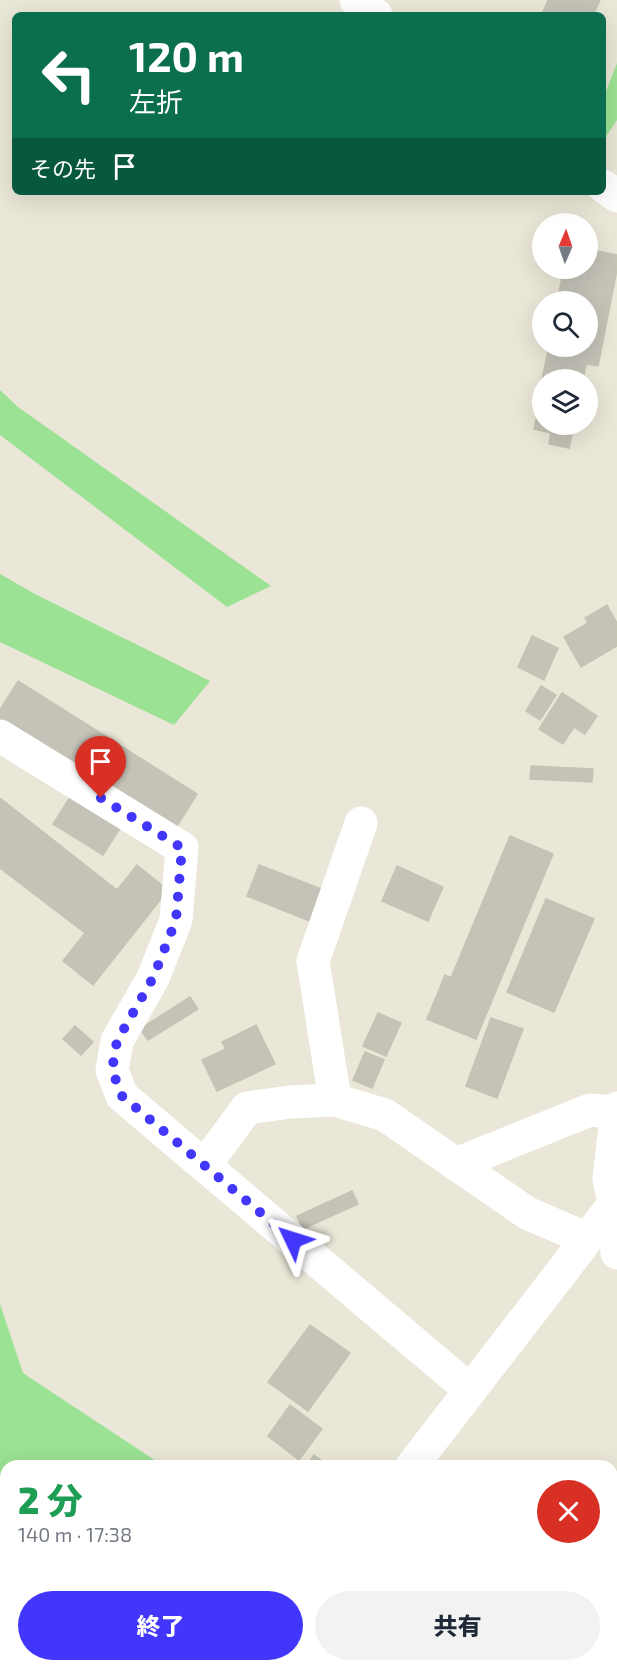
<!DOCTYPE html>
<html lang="ja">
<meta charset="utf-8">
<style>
:root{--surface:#fff;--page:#f2f2f3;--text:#1f2937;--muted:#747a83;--accent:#4236fa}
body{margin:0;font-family:"Exo 2","Noto Sans JP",sans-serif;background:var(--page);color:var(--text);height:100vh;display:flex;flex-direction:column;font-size:22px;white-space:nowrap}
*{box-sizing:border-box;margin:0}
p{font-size:20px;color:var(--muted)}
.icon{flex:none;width:33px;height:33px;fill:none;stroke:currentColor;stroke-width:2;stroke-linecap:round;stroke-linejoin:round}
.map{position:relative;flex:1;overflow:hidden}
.drawer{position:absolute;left:0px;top:1460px;width:618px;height:212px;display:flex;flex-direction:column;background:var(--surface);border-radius:18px 18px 0 0;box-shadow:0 6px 24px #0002}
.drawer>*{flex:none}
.banner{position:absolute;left:12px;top:12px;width:594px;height:183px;border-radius:9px;box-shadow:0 6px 24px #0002;background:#0b6e4f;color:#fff;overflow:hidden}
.needle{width:39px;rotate:2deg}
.tools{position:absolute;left:532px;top:213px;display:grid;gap:12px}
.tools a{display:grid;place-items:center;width:66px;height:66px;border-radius:50%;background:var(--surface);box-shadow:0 6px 24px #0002;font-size:30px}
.pin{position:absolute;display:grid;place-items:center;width:51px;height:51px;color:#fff;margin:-62px -26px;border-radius:50% 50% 50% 0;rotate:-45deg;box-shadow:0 0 6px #0007}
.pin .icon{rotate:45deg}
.me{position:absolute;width:66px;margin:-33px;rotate:311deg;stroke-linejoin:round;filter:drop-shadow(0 0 4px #0008)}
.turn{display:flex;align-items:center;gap:21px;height:126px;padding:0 18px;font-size:27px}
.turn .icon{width:78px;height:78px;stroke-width:2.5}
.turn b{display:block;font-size:42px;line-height:51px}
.then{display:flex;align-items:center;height:57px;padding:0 18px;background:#0003;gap:12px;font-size:22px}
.round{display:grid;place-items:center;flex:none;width:63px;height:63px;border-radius:32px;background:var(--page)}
.overview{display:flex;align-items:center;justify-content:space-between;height:102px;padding:0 18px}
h1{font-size:36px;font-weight:800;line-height:45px;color:#1e9e55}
.cta{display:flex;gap:12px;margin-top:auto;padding:12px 18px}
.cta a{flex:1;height:69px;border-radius:36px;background:var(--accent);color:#fff;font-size:24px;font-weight:800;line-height:69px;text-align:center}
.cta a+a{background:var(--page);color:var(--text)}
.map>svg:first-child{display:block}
</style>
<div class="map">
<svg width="617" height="1670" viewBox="0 0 617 1670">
<rect width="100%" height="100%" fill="#eae7d8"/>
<g fill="#9be294">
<polygon points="617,63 617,120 603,141 603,99"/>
<polygon points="0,390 18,407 271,586 227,607 0,435"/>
<polygon points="0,574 35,594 210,681 174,725 0,642"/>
<polygon points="0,1304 23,1373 162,1465 6,1466 6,1665 237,1665 233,1670 0,1670"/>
</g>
<g fill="#c5c3b8" stroke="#c5c3b2" stroke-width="1.5">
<polygon points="548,0 600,0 593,15 542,15"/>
<polygon points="588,249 617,255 617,270 598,366 586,364 583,380 543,380 543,389 540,389 549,346 588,346 588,302 557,302 564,268 588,268"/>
<polygon points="540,402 543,403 543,424 574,424 569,448 549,444 551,433 534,429"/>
<polygon points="607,605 617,623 617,646 581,667 564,637 588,623 585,618"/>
<polygon points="532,636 558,648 544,680 518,667"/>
<polygon points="18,681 197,794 174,831 0,721 0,710"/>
<polygon points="541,686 556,695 540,720 526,711"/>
<polygon points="562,693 597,716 585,734 574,727 563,744 539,729"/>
<polygon points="531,766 593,769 592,782 530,779"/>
<polygon points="74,791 124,822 103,855 53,824"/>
<polygon points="0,798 117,890 137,865 168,890 93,985 63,961 85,933 0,868"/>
<polygon points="510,836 553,854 476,1039 427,1019 445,975 451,978"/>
<polygon points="259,865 324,890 312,922 247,896"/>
<polygon points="397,866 443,887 428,921 382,901"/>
<polygon points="546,899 594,919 554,1012 507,992"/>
<polygon points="190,997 198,1009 148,1040 140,1029"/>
<polygon points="378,1013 401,1023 386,1056 363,1046"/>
<polygon points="491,1018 523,1029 497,1098 466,1086"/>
<polygon points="256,1025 275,1064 217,1091 202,1060 226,1049 222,1042"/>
<polygon points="75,1026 93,1042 81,1055 63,1039"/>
<polygon points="365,1052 384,1060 372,1088 353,1080"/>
<polygon points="352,1191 358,1204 303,1229 297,1216"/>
<polygon points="310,1325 350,1353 308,1411 268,1382"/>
<polygon points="290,1405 322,1429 299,1460 268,1436"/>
<polygon points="314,1455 329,1466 306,1466"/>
</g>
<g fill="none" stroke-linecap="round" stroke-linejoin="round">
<g stroke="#fff" stroke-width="33">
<polyline points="356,0 376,15"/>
<polyline points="603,186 617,196"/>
<polyline points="0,736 182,848 176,920 153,978 117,1041 112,1070 122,1096 470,1390"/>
<polyline points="335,1100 313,961 361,823"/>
<polyline points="617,1108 609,1178 614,1204 617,1253"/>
<polyline points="456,1164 590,1110 616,1112"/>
<polyline points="205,1165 247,1108 290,1102 335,1100 385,1115 527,1213 587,1239"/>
<polyline points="412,1466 617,1200"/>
<polyline points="254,1670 258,1665"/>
</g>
</g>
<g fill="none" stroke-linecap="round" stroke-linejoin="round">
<polyline stroke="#4236fa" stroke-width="10" stroke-dasharray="0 18" points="101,798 182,848 176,920 153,978 117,1041 112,1070 122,1096 293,1240"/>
</g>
</svg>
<div class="tools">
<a><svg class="needle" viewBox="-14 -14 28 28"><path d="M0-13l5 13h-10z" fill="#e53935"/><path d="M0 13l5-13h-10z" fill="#747a83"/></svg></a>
<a><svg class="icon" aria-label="search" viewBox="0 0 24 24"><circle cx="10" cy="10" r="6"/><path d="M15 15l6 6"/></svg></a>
<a><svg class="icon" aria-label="layers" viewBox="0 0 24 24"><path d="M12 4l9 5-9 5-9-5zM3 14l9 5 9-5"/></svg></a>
</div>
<div class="pin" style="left:101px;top:798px;background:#d93025"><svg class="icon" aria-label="arrive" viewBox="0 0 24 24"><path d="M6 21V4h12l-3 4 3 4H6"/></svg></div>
<svg class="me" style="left:293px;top:1240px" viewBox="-20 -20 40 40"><path d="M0-17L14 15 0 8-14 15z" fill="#4236fa" stroke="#fff" stroke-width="4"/></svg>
<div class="banner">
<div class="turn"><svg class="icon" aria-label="left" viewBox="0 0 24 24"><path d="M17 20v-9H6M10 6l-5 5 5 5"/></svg><div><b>120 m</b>左折</div></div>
<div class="then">その先<svg class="icon" aria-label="arrive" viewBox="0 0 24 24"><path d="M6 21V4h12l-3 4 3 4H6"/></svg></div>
</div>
<section class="drawer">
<div class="overview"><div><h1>2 分</h1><p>140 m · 17:38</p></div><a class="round" style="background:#d93025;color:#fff"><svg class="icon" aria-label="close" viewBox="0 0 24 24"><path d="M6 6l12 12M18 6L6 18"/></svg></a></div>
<div class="cta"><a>終了</a><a>共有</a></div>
</section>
</div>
